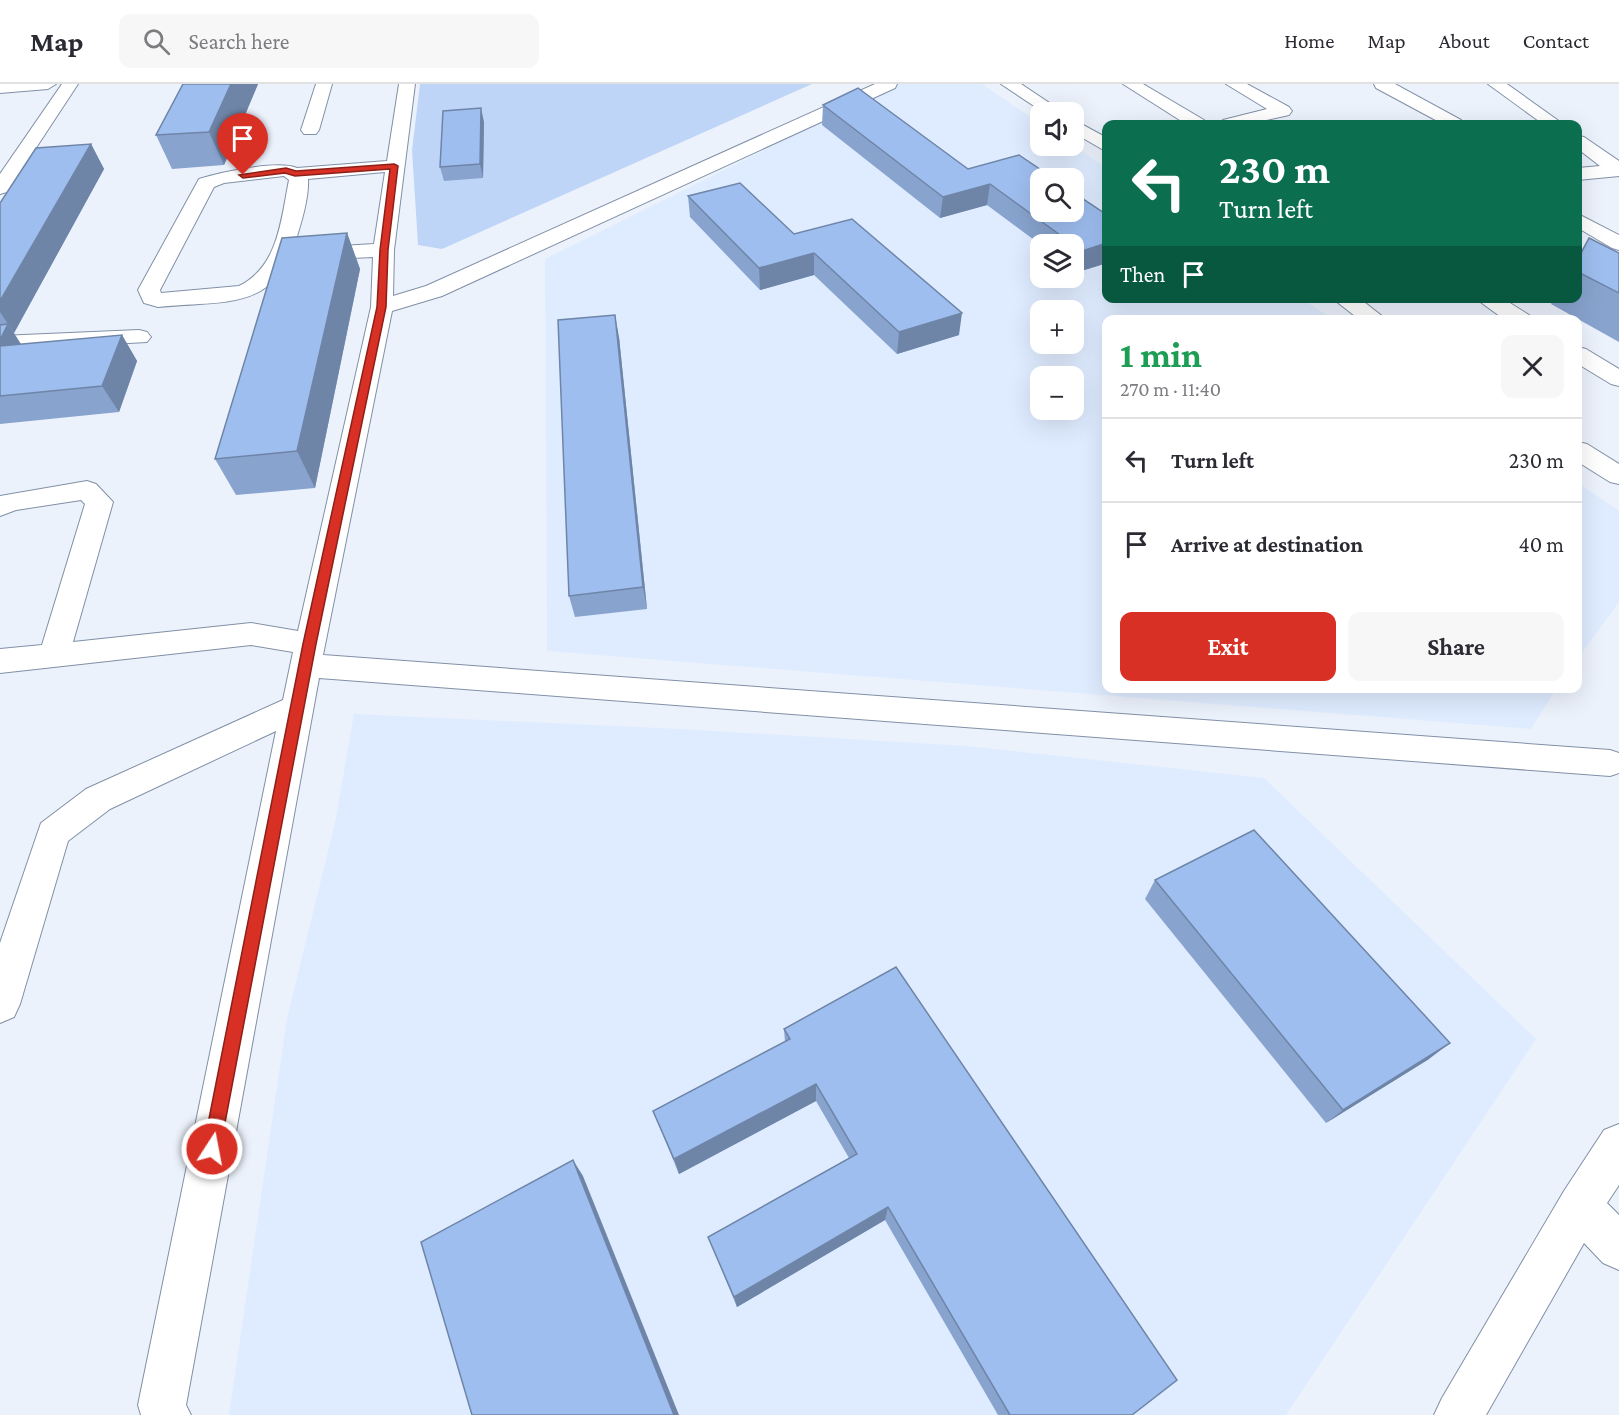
<!DOCTYPE html>
<meta charset="utf-8">
<style>
:root{--surface:#fff;--page:#f7f7f7;--text:#2b2b33;--muted:#7c7c81;--line:#e1e1e2;--accent:#d93025}
body{margin:0;font-family:"Crimson Pro",serif;background:var(--page);color:var(--text);height:100vh;display:flex;flex-direction:column;font-size:22px;white-space:nowrap}
*{box-sizing:border-box;margin:0}
p{font-size:20px;color:var(--muted)}
.icon{flex:none;width:33px;height:33px;fill:none;stroke:currentColor;stroke-width:2;stroke-linecap:round;stroke-linejoin:round}
.map{position:relative;flex:1;overflow:hidden}
.panel{position:absolute;left:1102px;top:231px;width:480px;height:378px;display:flex;flex-direction:column;background:var(--surface);border-radius:12px;box-shadow:0 6px 24px #0002}
.panel>*{flex:none}
.guide{position:absolute;left:1102px;top:36px;width:480px;height:183px;border-radius:12px;box-shadow:0 6px 24px #0002;background:#0b6e4f;color:#fff;overflow:hidden}
.tools{position:absolute;left:1030px;top:18px;display:grid;gap:12px}
.tools a{display:grid;place-items:center;width:54px;height:54px;border-radius:12px;background:var(--surface);box-shadow:0 6px 24px #0002;font-size:30px}
.pin{position:absolute;display:grid;place-items:center;width:51px;height:51px;color:#fff;margin:-62px -26px;border-radius:50% 50% 50% 0;rotate:-45deg;box-shadow:0 0 6px #0007}
.pin .icon{rotate:45deg}
.me{position:absolute;width:66px;margin:-33px;rotate:11deg;stroke-linejoin:round;filter:drop-shadow(0 0 4px #0008)}
.turn{display:flex;align-items:center;gap:21px;height:126px;padding:0 18px;font-size:27px}
.turn .icon{width:78px;height:78px;stroke-width:2.5}
.turn b{display:block;font-size:42px;line-height:51px}
.then{display:flex;align-items:center;height:57px;padding:0 18px;background:#0003;gap:12px;font-size:22px}
.round{display:grid;place-items:center;flex:none;width:63px;height:63px;border-radius:12px;background:var(--page)}
.head{display:flex;align-items:center;justify-content:space-between;height:102px;padding:0 18px}
h1{font-size:36px;font-weight:700;line-height:45px;color:#1e9e55}
.button{display:flex;gap:12px;margin-top:auto;padding:12px 18px}
.button a{flex:1;height:69px;border-radius:12px;background:var(--accent);color:#fff;font-size:24px;font-weight:700;line-height:69px;text-align:center}
.button a+a{background:var(--page);color:var(--text)}
ul{padding:0;list-style:none}
li{display:flex;align-items:center;gap:18px;height:84px;padding:0 18px;border-top:2px solid var(--line)}
li div{flex:1}
li b{display:block;font-size:22px}
li em{font-style:normal}
header{display:flex;align-items:center;gap:36px;box-sizing:border-box;height:84px;padding:0 30px;background:var(--surface);border-bottom:2px solid var(--line)}
header strong{font-size:28px}
nav{display:flex;gap:33px;margin-inline-start:auto;font-size:21px}
.search{width:420px;height:54px;background:var(--page);display:flex;align-items:center;gap:15px;box-sizing:border-box;padding:0 21px;border-radius:12px;color:var(--muted);font-size:22px}
.map>svg:first-child{display:block}
</style>
<header>
<strong>Map</strong>
<div class="search"><svg class="icon" aria-label="search" viewBox="0 0 24 24"><circle cx="10" cy="10" r="6"/><path d="M15 15l6 6"/></svg>Search here</div>
<nav><a>Home</a><a>Map</a><a>About</a><a>Contact</a></nav>
</header>
<div class="map">
<svg width="1619" height="1331" viewBox="0 0 1619 1331">
<rect width="100%" height="100%" fill="#ecf2fc"/>
<g fill="#dfecff" fill-rule="evenodd">
<path d="M897 0H982L1041 40V62H1073L1107 84V214L1302 215 1333 235 1107 236V604L1556 605 1531 645 547 567 545 175ZM1041 94H1074V128H1041ZM1041 160H1074V194H1041ZM1041 226H1074V260H1041ZM1041 292H1074V326H1041Z"/>
<polygon points="1578,399 1619,427 1619,518 1578,574"/>
<polygon points="354,630 681,645 967,662 1264,694 1536,955 1286,1331 229,1331 287,934 335,739"/>
</g>
<polygon fill="#bfd5f7" points="420,0 812,0 442,165 418,161 412,66"/>
<g fill="none" stroke-linecap="round" stroke-linejoin="round">
<g stroke="#8090a6" stroke-width="2">
<g id="minor">
<polygon points="0,0 56,0 48,5 0,9"/>
<polygon points="62,0 78,0 7,108 0,110 0,90"/>
<polygon points="316,0 332,0 319,46 316,50 304,50 301,46"/>
<path d="M399 0H415L394 166 393 212 426 202 875 0H897L895 4 442 212 392 227 323 571 1610 666 1619 669V689L1610 692 319 594 186 1321 191 1331H141L138 1321 276 647 110 725 68 757 20 920 14 933 0 939V859L41 739 86 705 283 616 293 568 251 561 0 589V565L42 561 85 420 81 416 16 426 0 432V412L87 397 96 400 113 418 73 558 251 539 298 547 371 223 373 173 308 176 301 174 297 170 301 166 308 164 374 160 385 88 308 95C309 111 303 133 298 149 277 229 226 216 158 223L144 219 138 206 199 95C220 88 278 76 297 84L387 77ZM284 92 289 96C281 135 279 182 239 202L161 209 160 206 214 103 224 99Z"/>
<polygon points="1001,0 1021,0 1063,28 1043,28"/>
<polygon points="1123,0 1143,0 1204,36 1207,40 1186,40"/>
<polygon points="1226,0 1247,0 1289,23 1292,27 1289,31 1249,40 1220,40 1223,36 1267,25"/>
<polygon points="1374,0 1395,0 1461,36 1464,40 1443,40 1376,4"/>
<polygon points="1488,0 1507,0 1563,40 1543,40"/>
<polygon points="1074,36 1107,54 1107,68 1074,49"/>
<polygon points="1578,52 1584,53 1619,77 1619,92 1578,96 1578,84 1600,82 1578,65"/>
<polygon points="1578,130 1619,151 1619,166 1612,164 1578,144"/>
<polygon points="1332,214 1359,214 1387,236 1360,236"/>
<polygon points="1475,214 1502,214 1529,231 1532,236 1505,236"/>
<polygon points="139,246 147,248 151,253 147,258 0,266 0,252"/>
<polygon points="1578,263 1586,265 1619,285 1619,302 1611,300 1578,280"/>
<polygon points="1578,358 1587,360 1619,380 1619,400 1610,398 1578,378"/>
<polygon points="1619,1040 1619,1101 1607,1119 1619,1131 1619,1186 1603,1179 1584,1159 1486,1331 1434,1331 1442,1314 1564,1107 1604,1046"/>
</g>
</g>
<use href="#minor" fill="#fff" fill-rule="evenodd"/>
</g>
<g fill="#88a3ce">
<polygon points="183,0 258,0 224,81 172,85 156,51"/>
<polygon points="823,21 968,85 1107,131 1107,179 1078,188 1074,186 1074,160 1041,161 987,121 940,134 822,41"/>
<polygon points="484,38 483,94 444,97 440,83"/>
<polygon points="91,60 104,85 14,249 21,260 122,251 137,277 119,328 0,340 0,119"/>
<polygon points="688,112 794,150 959,251 897,270 814,191 760,206 690,133"/>
<polygon points="347,149 360,185 315,404 236,411 215,375"/>
<polygon points="1589,154 1619,169 1619,258 1551,220 1554,214 1578,214 1578,172"/>
<polygon points="619,253 647,525 575,533 569,512"/>
<polygon points="1155,796 1429,975 1326,1039 1145,815"/>
<polygon points="784,945 1132,1331 998,1331 885,1136 737,1223 708,1153 849,1074 816,1017 679,1090 653,1027 785,958"/>
</g>
<g fill="#6f85a7">
<polygon points="231,0 258,0 224,81 209,48"/>
<polygon points="481,24 484,38 483,94 480,80"/>
<polygon points="91,60 104,85 14,249 0,228 0,217"/>
<polygon points="990,100 987,121 940,134 943,113"/>
<polygon points="347,149 360,185 315,404 297,367"/>
<polygon points="1107,159 1107,179 1078,188 1082,167"/>
<polygon points="814,169 814,191 760,206 759,184"/>
<polygon points="962,229 959,251 897,270 899,248"/>
<polygon points="615,231 619,253 647,525 643,503"/>
<polygon points="8,240 25,267 0,267 0,256"/>
<polygon points="122,251 137,277 119,328 102,302"/>
<polygon points="1450,959 1429,975 1326,1039 1343,1026"/>
<polygon points="816,1000 816,1017 679,1090 674,1075"/>
<polygon points="573,1076 583,1092 679,1331 674,1331"/>
<polygon points="888,1123 885,1136 737,1223 734,1213"/>
</g>
<g fill="#9ebeef" stroke="#6f85a7" stroke-width="1.5">
<polygon points="183,0 231,0 209,48 156,51"/>
<polygon points="858,4 968,85 1019,71 1053,94 1041,94 1041,128 1074,128 1074,109 1107,131 1107,159 1082,167 990,100 943,113 823,21"/>
<polygon points="481,24 480,80 440,83 443,27"/>
<polygon points="91,60 0,217 0,119 36,64"/>
<polygon points="740,99 794,150 852,135 962,229 899,248 814,169 759,184 688,112"/>
<polygon points="347,149 297,367 215,375 282,154"/>
<polygon points="1589,154 1619,169 1619,209 1578,188 1578,175"/>
<polygon points="615,231 643,503 569,512 558,236"/>
<polygon points="8,240 0,256 0,241"/>
<polygon points="122,251 102,302 0,312 0,262"/>
<polygon points="1254,746 1450,959 1343,1026 1155,796"/>
<polygon points="896,883 1177,1296 1132,1331 1010,1331 888,1123 734,1213 708,1153 857,1070 816,1000 674,1075 653,1027 790,955 784,945"/>
<polygon points="573,1076 674,1331 472,1331 421,1158"/>
</g>
<polygon fill="#d93025" stroke="#8d1f18" stroke-width="1.5" points="394,80 398,82 388,166 386,223 316,560 220,1065 218,1071 212,1074 205,1071 203,1065 303,560 377,223 380,166 390,85 295,92 285,89 243,94 239,91 286,84 296,87"/>
</svg>
<div class="tools">
<a><svg class="icon" aria-label="sound" viewBox="0 0 24 24"><path d="M4 9h4l5-4v14l-5-4H4zM17 9q2 3 0 6"/></svg></a>
<a><svg class="icon" aria-label="search" viewBox="0 0 24 24"><circle cx="10" cy="10" r="6"/><path d="M15 15l6 6"/></svg></a>
<a><svg class="icon" aria-label="layers" viewBox="0 0 24 24"><path d="M12 4l9 5-9 5-9-5zM3 14l9 5 9-5"/></svg></a>
<a>+</a>
<a>−</a>
</div>
<div class="pin" style="left:243px;top:91px;background:#d93025"><svg class="icon" aria-label="arrive" viewBox="0 0 24 24"><path d="M6 21V4h12l-3 4 3 4H6"/></svg></div>
<svg class="me" style="left:212px;top:1065px" viewBox="-20 -20 40 40"><circle r="17" fill="#d93025" stroke="#fff" stroke-width="3"/><path d="M0-11L8 9 0 5-8 9z" fill="#fff"/></svg>
<div class="guide">
<div class="turn"><svg class="icon" aria-label="left" viewBox="0 0 24 24"><path d="M17 20v-9H6M10 6l-5 5 5 5"/></svg><div><b>230 m</b>Turn left</div></div>
<div class="then">Then<svg class="icon" aria-label="arrive" viewBox="0 0 24 24"><path d="M6 21V4h12l-3 4 3 4H6"/></svg></div>
</div>
<section class="panel">
<div class="head"><div><h1>1 min</h1><p>270 m · 11:40</p></div><a class="round"><svg class="icon" aria-label="close" viewBox="0 0 24 24"><path d="M6 6l12 12M18 6L6 18"/></svg></a></div>
<ul>
<li><svg class="icon" aria-label="left" viewBox="0 0 24 24"><path d="M17 20v-9H6M10 6l-5 5 5 5"/></svg><div><b>Turn left</b></div><em>230 m</em></li>
<li><svg class="icon" aria-label="arrive" viewBox="0 0 24 24"><path d="M6 21V4h12l-3 4 3 4H6"/></svg><div><b>Arrive at destination</b></div><em>40 m</em></li>
</ul>
<div class="button"><a>Exit</a><a>Share</a></div>
</section>
</div>
